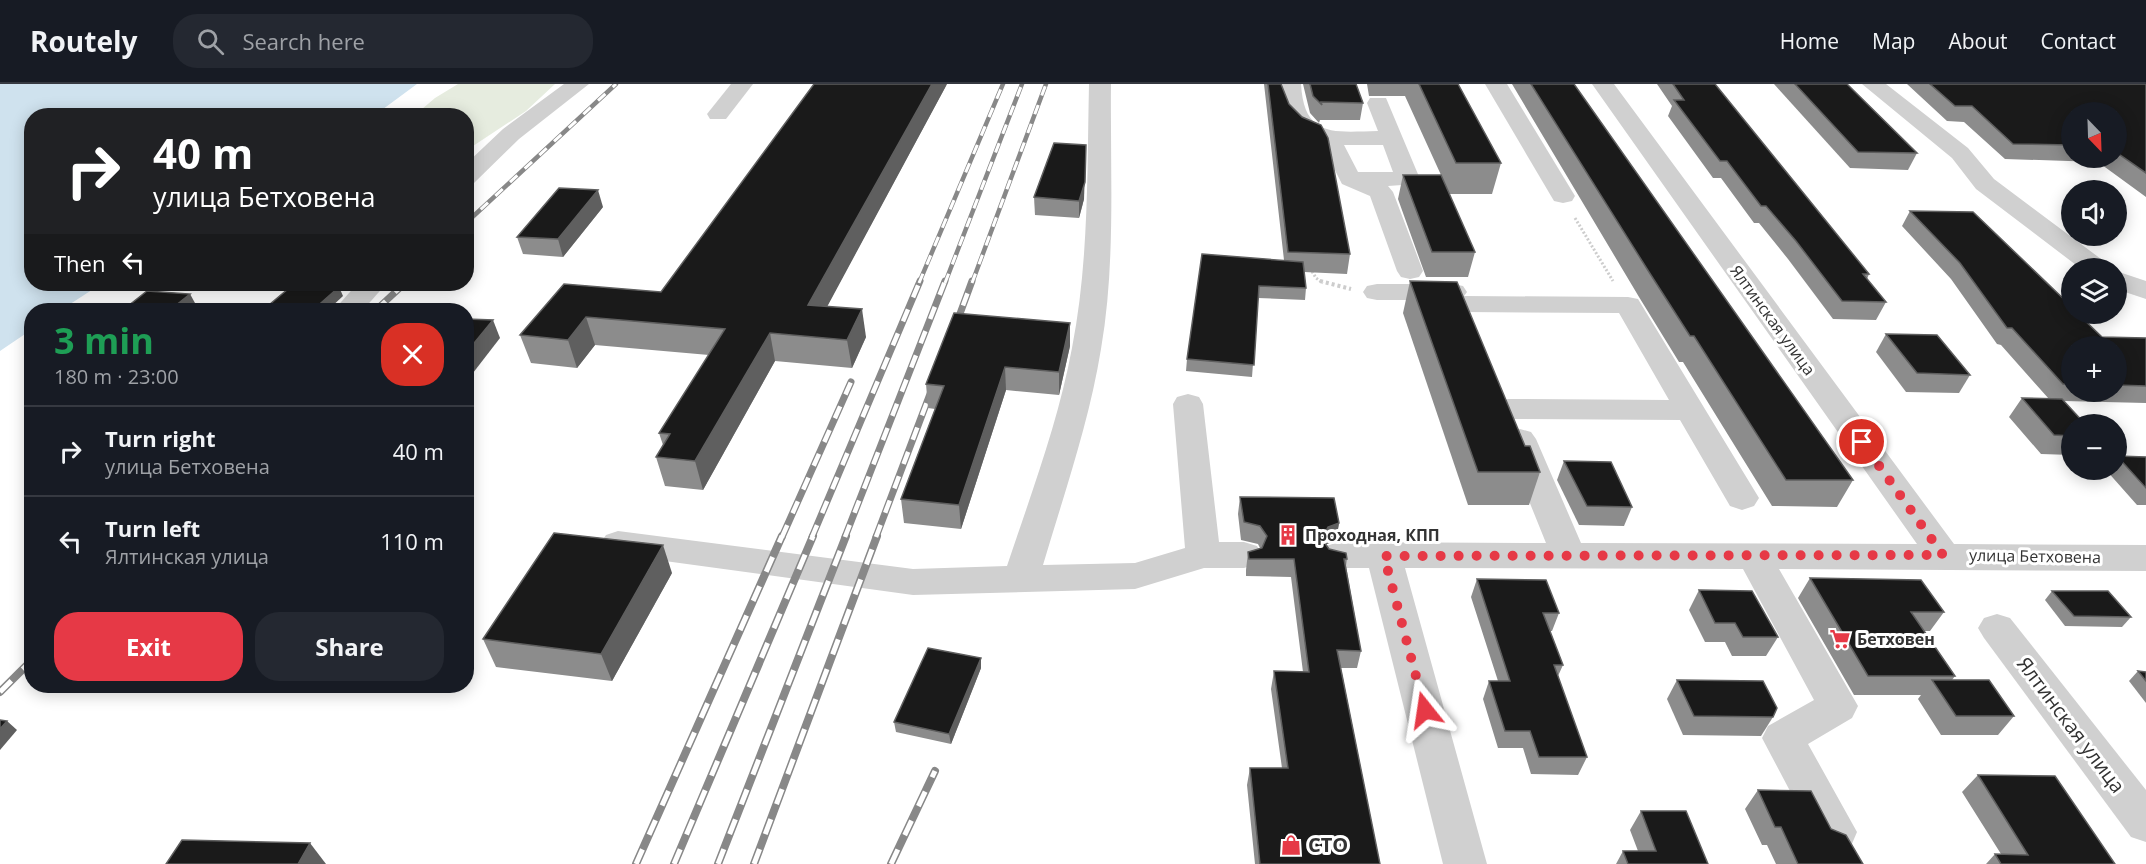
<!DOCTYPE html>
<meta charset="utf-8">
<style>
:root{--surface:#171b24;--page:#242831;--text:#f1f3f6;--muted:#9ea1a6;--line:#363941;--accent:#e63946}
body{margin:0;font-family:"Open Sans",sans-serif;background:var(--page);color:var(--text);height:100vh;display:flex;flex-direction:column;font-size:22px;white-space:nowrap}
*{box-sizing:border-box;margin:0}
p{font-size:20px;color:var(--muted)}
.icon{flex:none;width:33px;height:33px;fill:none;stroke:currentColor;stroke-width:2;stroke-linecap:round;stroke-linejoin:round}
.map{position:relative;flex:1;overflow:hidden}
.panel{position:absolute;left:24px;top:219px;width:450px;height:390px;display:flex;flex-direction:column;background:var(--surface);border-radius:24px;box-shadow:0 3px 15px #0003}
.panel>*{flex:none}
.hud{position:absolute;left:24px;top:24px;width:450px;height:183px;border-radius:24px;box-shadow:0 3px 15px #0003;background:#202124;color:#fff;overflow:hidden}
.needle{width:39px;rotate:157deg}
.buttons{position:absolute;left:2061px;top:18px;display:grid;gap:12px}
.buttons a{display:grid;place-items:center;width:66px;height:66px;border-radius:50%;background:var(--surface);box-shadow:0 3px 15px #0003;font-size:30px}
.pin{position:absolute;display:grid;place-items:center;width:51px;height:51px;color:#fff;margin:-26px;border:3px solid #fff;border-radius:50%;box-shadow:0 2px 6px #0007}
.me{position:absolute;width:66px;margin:-33px;rotate:345deg;stroke-linejoin:round;filter:drop-shadow(0 0 4px #0008)}
.turn{display:flex;align-items:center;gap:21px;height:126px;padding:0 30px;font-size:27px}
.turn .icon{width:78px;height:78px;stroke-width:2.5}
.turn b{display:block;font-size:42px;line-height:51px}
.then{display:flex;align-items:center;height:57px;padding:0 30px;background:#0003;gap:12px;font-size:22px}
.round{display:grid;place-items:center;flex:none;width:63px;height:63px;border-radius:24px;background:var(--page)}
.head{display:flex;align-items:center;justify-content:space-between;height:102px;padding:0 30px}
h1{font-size:36px;font-weight:700;line-height:45px;color:#1e9e55}
.action{display:flex;gap:12px;margin-top:auto;padding:12px 30px}
.action a{flex:1;height:69px;border-radius:24px;background:var(--accent);color:#fff;font-size:24px;font-weight:700;line-height:69px;text-align:center}
.action a+a{background:var(--page);color:var(--text)}
ul{padding:0;list-style:none}
li{display:flex;align-items:center;gap:18px;height:90px;padding:0 30px;border-top:2px solid var(--line)}
li div{flex:1}
li b{display:block;font-size:22px}
li em{font-style:normal}
header{display:flex;align-items:center;gap:36px;box-sizing:border-box;height:84px;padding:0 30px;background:var(--surface);border-bottom:2px solid var(--line)}
header strong{font-size:28px}
nav{display:flex;gap:33px;margin-inline-start:auto;font-size:21px}
.search{width:420px;height:54px;background:var(--page);display:flex;align-items:center;gap:15px;box-sizing:border-box;padding:0 21px;border-radius:24px;color:var(--muted);font-size:22px}
.map>svg:first-child{display:block}
</style>
<header>
<strong>Routely</strong>
<div class="search"><svg class="icon" aria-label="search" viewBox="0 0 24 24"><circle cx="10" cy="10" r="6"/><path d="M15 15l6 6"/></svg>Search here</div>
<nav><a>Home</a><a>Map</a><a>About</a><a>Contact</a></nav>
</header>
<div class="map">
<svg width="2146" height="780" viewBox="0 0 2146 780">
<rect width="100%" height="100%" fill="#fff"/>
<polygon fill="#e6ecdf" points="458,0 555,0 526,27 467,66 466,32 415,31 435,14"/>
<polygon fill="#cfe2ee" points="0,0 417,0 375,31 32,32 32,200 101,200 61,226 32,226 31,246 0,267"/>
<g fill="none" stroke-linecap="round" stroke-linejoin="round">
<g stroke="#cdcdcd" stroke-width="3" stroke-dasharray="2 2" stroke-linecap="butt">
<polyline points="1575,134 1613,197"/>
<polyline points="1310,184 1316,194 1323,199"/>
</g>
<polyline stroke="#cdcdcd" stroke-width="4" stroke-dasharray="3 3" stroke-linecap="butt" points="1320,197 1351,205"/>
<g fill="#d0d0d0" fill-rule="evenodd">
<polygon points="564,0 589,0 519,55 474,99 466,101 466,80 503,45"/>
<polygon points="731,0 753,0 726,35 710,35 707,30"/>
<path d="M1089 0H1111C1110 88 1116 178 1101 265 1089 339 1064 410 1043 481L1135 479 1185 464 1173 320 1177 313 1188 310 1199 313 1203 320 1219 458H1244L1257 462 1262 471 1257 480 1244 484H1204L1135 505 913 511 606 469 600 460 606 451 618 447 913 485 1007 482C1031 410 1058 339 1072 264 1089 177 1087 88 1089 0Z"/>
<path d="M1279 0H1301C1304 54 1334 48 1378 47L1367 19 1370 14H1386L1420 95 1416 100 1388 102 1393 108 1423 187 1419 193 1410 195 1401 193 1397 187 1370 112 1342 100 1320 57C1289 50 1280 29 1279 0ZM1344 61H1383L1393 88H1358Z"/>
<polygon points="1485,0 1507,0 1575,112 1572,117 1563,119 1554,117"/>
<polygon points="1592,0 1614,0 1954,460 2146,461 2146,487 1779,485 1858,622 1852,634 1808,660 1857,748 1851,762 1835,768 1819,762 1762,654 1768,642 1814,616 1743,485 1405,484 1487,780 1443,780 1369,484 1339,484 1326,480 1321,471 1326,462 1339,458 1546,459 1504,355 1509,348 1520,345 1531,348 1536,355 1581,459 1917,460"/>
<polygon points="1862,0 1886,0 1968,64 1994,95 2105,178 2109,184 2080,184 1976,105 1952,74"/>
<polygon points="2116,187 2146,197 2146,215 2116,205"/>
<polygon points="357,200 386,200 363,226 334,226"/>
<polygon points="1377,200 1453,200 1463,202 1467,208 1464,212 1628,213 1638,215 1759,414 1754,422 1742,426 1730,422 1680,336 1508,335 1497,332 1492,325 1497,318 1508,315 1669,316 1619,229 1465,228 1455,226 1451,220 1454,216 1377,216 1367,214 1363,208 1367,202"/>
<polygon points="1997,530 2010,534 2146,706 2146,758 2131,753 1984,554 1978,544 1984,534"/>
</g>
<g stroke="#888" stroke-width="4.5">
<g id="rail-far2">
<polyline points="466,139 616,0"/>
<polyline points="919,199 1003,0"/>
<polyline points="945,199 1022,0"/>
<polyline points="972,199 1046,0"/>
</g>
</g>
<g stroke="#888" stroke-width="7">
<g id="rail-far1">
<polyline points="376,226 404,200"/>
<polyline points="954,246 972,197"/>
<polyline points="782,453 851,298"/>
<polyline points="812,453 920,197"/>
<polyline points="845,453 945,197"/>
<polyline points="876,453 933,302"/>
</g>
</g>
<g stroke="#888" stroke-width="8">
<g id="rail">
<polyline points="0,608 32,576"/>
<polyline points="636,780 782,452"/>
<polyline points="674,780 813,452"/>
<polyline points="718,780 846,452"/>
<polyline points="754,780 877,452"/>
<polyline points="891,780 935,687"/>
</g>
</g>
<use href="#rail-far2" stroke="#fff" stroke-width="3" stroke-dasharray="10" stroke-linecap="butt"/>
<use href="#rail-far1" stroke="#fff" stroke-width="4.5" stroke-dasharray="13" stroke-linecap="butt"/>
<use href="#rail" stroke="#fff" stroke-width="5" stroke-dasharray="16" stroke-linecap="butt"/>
</g>
<g fill="#8c8c8c" fill-rule="evenodd">
<polygon points="947,0 827,222 866,253 852,284 775,277 703,406 665,402 656,373 663,361 659,349 709,271 595,261 577,284 531,279 520,251 661,208"/>
<polygon points="1264,0 1281,0 1281,3 1350,170 1347,190 1304,188 1306,204 1305,216 1258,214 1252,293 1186,287 1187,275 1284,176"/>
<polygon points="1303,0 1356,0 1363,19 1360,36 1320,36 1319,39 1310,29"/>
<polygon points="1367,0 1458,0 1501,79 1492,110 1449,110 1475,168 1468,193 1426,193 1398,115 1403,91 1441,91 1405,12 1369,12"/>
<polygon points="1512,0 1574,0 1853,396 1837,423 1772,422 1683,278 1679,278 1639,213"/>
<polygon points="1657,0 1715,0 1869,190 1867,195 1886,218 1876,236 1833,235 1788,175 1759,139 1754,139 1721,94 1713,94 1668,32 1672,22"/>
<polygon points="1774,0 1847,0 1917,69 1908,86 1850,84"/>
<path d="M1907 0H2146V113L2098 78 2005 75 1964 38 1947 37ZM2072 28H2116V74H2072Z"/>
<polygon points="1034,113 1084,115 1079,134 1035,131"/>
<polygon points="603,123 563,173 523,170 517,153"/>
<path d="M1910 127 2102 253 2146 254V319L2064 317 2072 340V371L2041 370 2009 333 2022 314 2049 315 2001 261 1997 260 1951 195 1902 142ZM2072 262H2116V308H2072Z"/>
<polygon points="1410,197 1525,362 1540,388 1529,421 1468,421 1403,229"/>
<polygon points="1070,239 1070,262 1059,311 1006,306 961,445 904,439 901,415 935,325 928,324 926,300"/>
<polygon points="1886,250 1970,291 1959,309 1906,308 1876,268"/>
<polygon points="2117,372 2146,373 2146,421 2137,421 2106,386 2116,386"/>
<polygon points="1564,377 1632,423 1624,442 1579,441 1557,396"/>
<polygon points="1240,413 1339,439 1336,457 1326,460 1329,465 1347,475 1346,482 1361,567 1357,584 1341,584 1380,780 1255,780 1247,701 1250,684 1282,684 1271,605 1274,587 1303,588 1291,493 1246,492 1246,486 1248,468 1260,464 1258,460 1241,456 1238,430"/>
<polygon points="672,489 612,597 496,583 483,555"/>
<polygon points="1810,494 1944,528 1930,547 1924,547 1955,592 1952,596 2014,632 1998,651 1941,651 1918,615 1921,611 1854,611 1798,514"/>
<polygon points="1477,495 1559,529 1552,547 1550,547 1563,581 1558,592 1587,673 1578,691 1531,690 1523,664 1498,664 1483,615 1489,597 1498,597 1471,513"/>
<polygon points="1699,506 1778,553 1766,572 1732,572 1725,558 1705,558 1689,526"/>
<polygon points="2052,507 2131,533 2122,543 2065,542 2045,516"/>
<polygon points="981,574 981,584 951,660 896,648 894,638"/>
<polygon points="2138,587 2146,588 2146,619 2129,597"/>
<polygon points="1677,596 1773,633 1761,652 1683,651 1667,615"/>
<polygon points="1978,691 2115,780 1986,780 1995,770 2001,770 1962,708"/>
<polygon points="1758,706 1831,745 1863,780 1776,780 1767,761 1762,761 1745,725"/>
<polygon points="1641,727 1708,780 1616,780 1623,767 1638,767 1630,746"/>
</g>
<g fill="#5f5f5f">
<polygon points="932,0 947,0 813,249 808,221"/>
<polygon points="1086,61 1084,115 1079,134 1079,117"/>
<polygon points="598,106 603,123 563,173 558,155"/>
<polygon points="339,203 343,212 328,226 313,226"/>
<polygon points="190,210 195,219 187,226 170,226"/>
<polygon points="862,225 866,253 852,284 847,256"/>
<polygon points="586,233 595,261 577,284 568,256"/>
<polygon points="493,236 500,254 466,298 466,269"/>
<polygon points="1070,239 1070,262 1059,311 1059,288"/>
<polygon points="770,249 775,277 703,406 695,377"/>
<polygon points="1005,283 1006,306 961,445 959,421"/>
<polygon points="1339,439 1336,457 1324,461 1322,455 1328,443"/>
<polygon points="663,461 672,489 612,597 601,570"/>
<polygon points="466,505 474,520 466,534"/>
<polygon points="981,574 981,584 951,660 949,650"/>
<polygon points="7,637 17,646 0,666 0,645"/>
<polygon points="310,759 326,780 298,780"/>
</g>
<g fill="#1a1a1a" stroke="#5f5f5f" stroke-width="1.5">
<polygon points="814,0 932,0 808,221 862,225 847,256 770,249 695,377 656,373 670,350 659,349 725,245 586,233 568,256 520,251 564,200 661,208"/>
<polygon points="1268,0 1281,0 1289,20 1302,33 1321,41 1328,54 1350,170 1288,168"/>
<polygon points="1310,0 1356,0 1363,19 1321,18 1322,21 1313,12"/>
<polygon points="1419,0 1458,0 1501,79 1456,79"/>
<polygon points="1531,0 1574,0 1853,396 1786,396 1694,252 1690,252 1649,188"/>
<polygon points="1673,0 1715,0 1869,190 1863,190 1886,218 1842,217 1796,157 1766,122 1761,122 1727,77 1720,77 1674,16 1684,16"/>
<polygon points="1795,0 1847,0 1917,69 1858,68"/>
<polygon points="1930,0 2146,0 2146,89 2116,68 2116,28 2072,28 2072,61 2013,60 1972,22 1955,22"/>
<polygon points="1054,59 1086,61 1085,98 1079,117 1034,113"/>
<polygon points="1403,91 1441,91 1475,168 1432,168"/>
<polygon points="559,104 598,106 558,155 517,153"/>
<polygon points="1910,127 1973,128 2072,223 2072,230 2078,230 2102,253 2146,254 2146,302 2116,301 2116,262 2072,262 2072,300 2063,300 2012,244 2007,244 1960,179"/>
<polygon points="1202,170 1303,178 1306,204 1259,202 1254,281 1187,275"/>
<polygon points="1410,197 1457,198 1525,362 1530,362 1540,388 1478,388"/>
<polygon points="294,200 301,200 339,203 313,226 263,226"/>
<polygon points="147,207 190,210 170,226 123,226"/>
<polygon points="954,229 1070,239 1059,288 1005,283 959,421 901,415 944,302 926,300"/>
<polygon points="466,235 493,236 466,269"/>
<polygon points="1886,250 1937,251 1970,291 1917,289"/>
<polygon points="2022,314 2062,315 2085,340 2072,340 2072,352 2054,351"/>
<polygon points="2117,372 2146,373 2146,404"/>
<polygon points="1564,377 1611,378 1632,423 1587,422"/>
<polygon points="1240,413 1334,414 1339,439 1328,443 1322,455 1329,465 1346,469 1347,475 1344,475 1361,567 1337,566 1380,780 1260,780 1250,684 1288,684 1274,587 1309,588 1294,475 1249,475 1248,468 1262,464 1267,452 1260,442 1244,438"/>
<polygon points="554,449 663,461 601,570 483,555"/>
<polygon points="1810,494 1921,496 1944,528 1911,528 1955,592 1868,592"/>
<polygon points="1477,495 1546,496 1559,529 1543,529 1563,581 1554,581 1587,673 1539,673 1530,647 1505,647 1489,597 1510,597"/>
<polygon points="1699,506 1752,507 1778,553 1743,553 1735,539 1715,539"/>
<polygon points="2052,507 2108,507 2131,533 2074,532"/>
<polygon points="928,564 981,574 949,650 894,638"/>
<polygon points="2138,587 2146,588 2146,597"/>
<polygon points="1677,596 1763,597 1777,624 1773,633 1694,632"/>
<polygon points="1932,596 1989,596 2014,632 1956,632"/>
<polygon points="0,636 7,637 0,645"/>
<polygon points="1978,691 2055,692 2115,780 2001,780 1995,770 2028,771"/>
<polygon points="1758,706 1811,707 1831,745 1846,751 1863,780 1798,780 1781,743 1775,743"/>
<polygon points="1641,727 1686,727 1708,780 1628,780 1623,767 1656,767"/>
<polygon points="182,756 310,759 298,780 166,780"/>
</g>
<g fill="none" stroke-linecap="round" stroke-linejoin="round">
<polyline stroke="#e63946" stroke-width="10" stroke-dasharray="0 18" points="1425,626 1384,472 1943,471 1862,358"/>
</g>
<defs>
<g id="building-bare" transform="scale(1.62)"><path d="M-4-6H4V6H1V3H-1V6H-4ZM-2.5-4.3h1.7v1.8h-1.7ZM.8-4.3h1.7v1.8H.8ZM-2.5-1h1.7V.8h-1.7ZM.8-1h1.7V.8H.8Z" fill="#e63946" stroke="#fff" stroke-width="2.5" paint-order="stroke"/></g>
<g id="supermarket-bare" transform="scale(1.62)"><path d="M-6-5.5h2.5l.6 2H6L4.5 2H-2.5L-4.4-4H-6ZM-1.5 3.2a1.3 1.3 0 1 0 .1 0ZM3 3.2a1.3 1.3 0 1 0 .1 0Z" fill="#e63946" stroke="#fff" stroke-width="2.5" paint-order="stroke"/></g>
<g id="shop-bare" transform="scale(1.62)"><path d="M-5-2.5h2.3a2.7 3.5 0 0 1 5.4 0H5L5.5 6h-11ZM-1.5-2.5h3a1.5 2.3 0 0 0-3 0Z" fill="#e63946" stroke="#fff" stroke-width="2.5" paint-order="stroke"/></g>
</defs>
<g fill-rule="evenodd">
<use href="#building-bare" x="1288" y="451"/>
<use href="#supermarket-bare" x="1840" y="555"/>
<use href="#shop-bare" x="1291" y="761"/>
</g>
<g text-anchor="middle" stroke-width="6" stroke-linejoin="round" paint-order="stroke">
<g font-size="16" fill="#333" stroke="#fff">
<text transform="translate(1773 236) rotate(54)" y="6">Ялтинская улица</text>
<text transform="translate(2035 472) rotate(1)" y="6">улица Бетховена</text>
</g>
<g font-size="16" font-weight="bold" fill="#333" stroke="#fff" text-anchor="start">
<text x="1305" y="457">Проходная, КПП</text>
<text x="1857" y="561">Бетховен</text>
</g>
<g font-size="20" fill="#333" stroke="#fff">
<text transform="translate(2071 641) rotate(53)" y="7">Ялтинская улица</text>
</g>
<g font-size="20" font-weight="bold" fill="#333" stroke="#fff" text-anchor="start">
<text x="1308" y="768">СТО</text>
</g>
</g>
</svg>
<div class="buttons">
<a><svg class="needle" viewBox="-14 -14 28 28"><path d="M0-13l5 13h-10z" fill="#e53935"/><path d="M0 13l5-13h-10z" fill="#9ea1a6"/></svg></a>
<a><svg class="icon" aria-label="sound" viewBox="0 0 24 24"><path d="M4 9h4l5-4v14l-5-4H4zM17 9q2 3 0 6"/></svg></a>
<a><svg class="icon" aria-label="layers" viewBox="0 0 24 24"><path d="M12 4l9 5-9 5-9-5zM3 14l9 5 9-5"/></svg></a>
<a>+</a>
<a>−</a>
</div>
<div class="pin" style="left:1862px;top:358px;background:#d93025"><svg class="icon" aria-label="arrive" viewBox="0 0 24 24"><path d="M6 21V4h12l-3 4 3 4H6"/></svg></div>
<svg class="me" style="left:1425px;top:626px" viewBox="-20 -20 40 40"><path d="M0-17L14 15 0 8-14 15z" fill="#e63946" stroke="#fff" stroke-width="4"/></svg>
<div class="hud">
<div class="turn"><svg class="icon" aria-label="right" viewBox="0 0 24 24"><path d="M7 20v-9h11M14 6l5 5-5 5"/></svg><div><b>40 m</b>улица Бетховена</div></div>
<div class="then">Then<svg class="icon" aria-label="left" viewBox="0 0 24 24"><path d="M17 20v-9H6M10 6l-5 5 5 5"/></svg></div>
</div>
<section class="panel">
<div class="head"><div><h1>3 min</h1><p>180 m · 23:00</p></div><a class="round" style="background:#d93025;color:#fff"><svg class="icon" aria-label="close" viewBox="0 0 24 24"><path d="M6 6l12 12M18 6L6 18"/></svg></a></div>
<ul>
<li><svg class="icon" aria-label="right" viewBox="0 0 24 24"><path d="M7 20v-9h11M14 6l5 5-5 5"/></svg><div><b>Turn right</b><p>улица Бетховена</p></div><em>40 m</em></li>
<li><svg class="icon" aria-label="left" viewBox="0 0 24 24"><path d="M17 20v-9H6M10 6l-5 5 5 5"/></svg><div><b>Turn left</b><p>Ялтинская улица</p></div><em>110 m</em></li>
</ul>
<div class="action"><a>Exit</a><a>Share</a></div>
</section>
</div>
